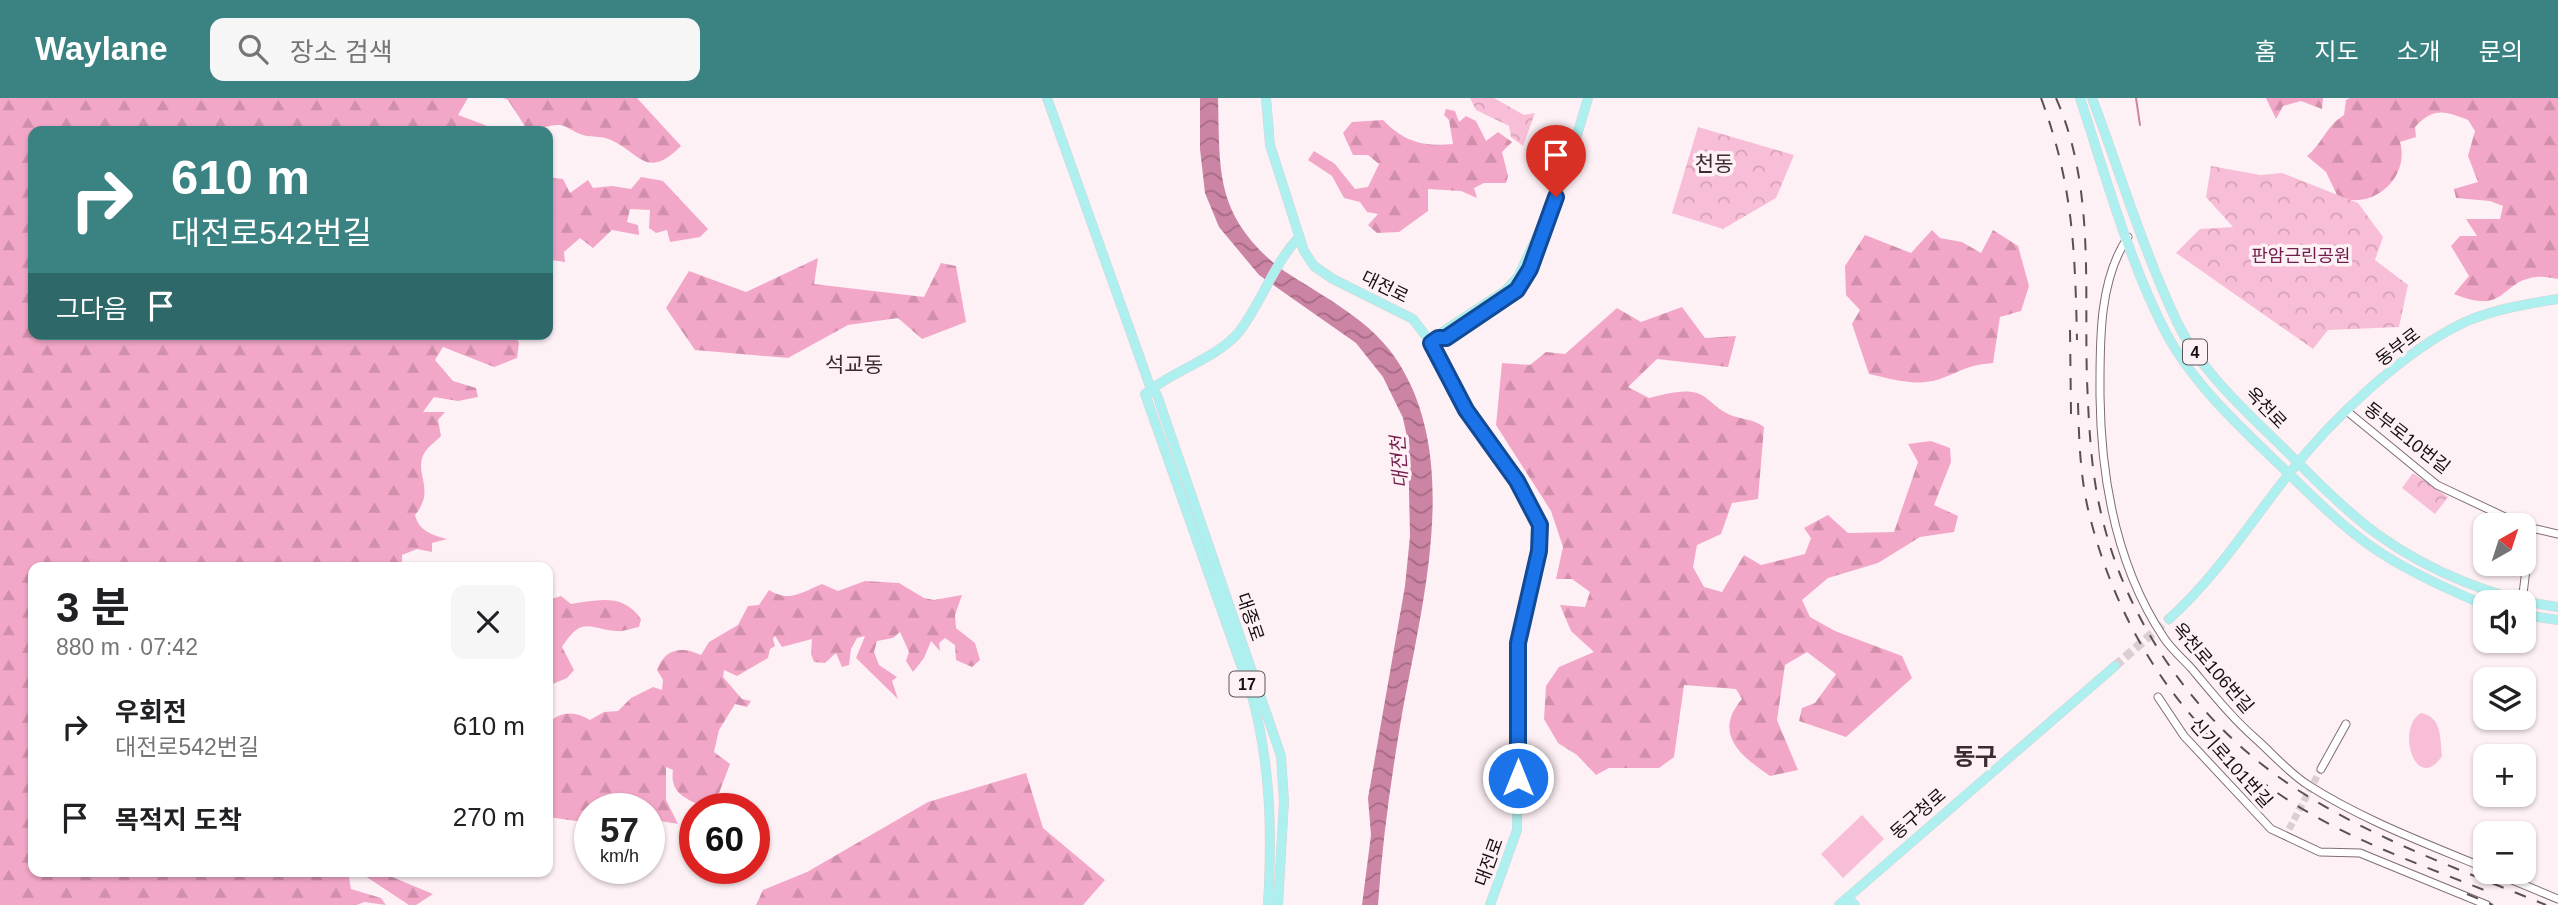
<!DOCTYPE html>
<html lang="ko">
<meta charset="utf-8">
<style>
:root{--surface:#fff;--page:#f6f6f6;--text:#202124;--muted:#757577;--accent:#3b8382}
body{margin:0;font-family:Arial,"Noto Sans KR",sans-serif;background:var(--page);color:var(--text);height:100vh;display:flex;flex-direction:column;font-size:26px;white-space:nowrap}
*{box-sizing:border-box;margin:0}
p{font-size:23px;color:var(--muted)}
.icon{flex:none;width:38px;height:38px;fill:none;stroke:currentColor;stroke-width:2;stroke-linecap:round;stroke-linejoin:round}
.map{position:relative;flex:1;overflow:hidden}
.drawer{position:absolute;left:28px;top:464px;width:525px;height:315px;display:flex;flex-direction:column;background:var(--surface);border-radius:14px;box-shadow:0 2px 5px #0004}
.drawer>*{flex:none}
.banner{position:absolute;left:28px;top:28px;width:525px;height:214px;border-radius:14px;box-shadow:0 2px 5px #0004;background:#3b8382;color:#fff;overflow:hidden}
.needle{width:46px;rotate:39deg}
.fabs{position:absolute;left:2473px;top:415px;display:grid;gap:14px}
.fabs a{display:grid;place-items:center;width:63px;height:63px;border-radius:14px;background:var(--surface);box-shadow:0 2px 5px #0004;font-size:35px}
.speed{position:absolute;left:574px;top:695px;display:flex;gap:14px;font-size:35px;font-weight:700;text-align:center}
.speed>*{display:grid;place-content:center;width:91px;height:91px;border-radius:50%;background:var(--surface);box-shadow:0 2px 5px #0004;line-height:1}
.speed small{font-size:18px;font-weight:400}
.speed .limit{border:10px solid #d22;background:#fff;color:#111}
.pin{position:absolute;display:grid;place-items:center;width:60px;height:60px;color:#fff;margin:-72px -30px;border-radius:50% 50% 50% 0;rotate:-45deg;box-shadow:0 0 7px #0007}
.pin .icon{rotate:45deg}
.me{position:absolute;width:77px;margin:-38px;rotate:0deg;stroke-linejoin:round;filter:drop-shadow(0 0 5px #0008)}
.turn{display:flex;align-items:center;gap:24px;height:147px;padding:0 28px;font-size:32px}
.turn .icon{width:91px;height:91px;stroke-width:2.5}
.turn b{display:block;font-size:49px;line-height:60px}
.then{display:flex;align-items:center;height:66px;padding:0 28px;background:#0003;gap:14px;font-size:26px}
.round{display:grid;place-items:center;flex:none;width:74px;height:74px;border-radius:14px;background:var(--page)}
.summary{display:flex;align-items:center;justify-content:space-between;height:119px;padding:0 28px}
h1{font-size:42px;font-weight:700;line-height:52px}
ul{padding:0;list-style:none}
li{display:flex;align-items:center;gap:21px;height:91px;padding:0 28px}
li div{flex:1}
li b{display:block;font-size:26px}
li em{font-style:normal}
header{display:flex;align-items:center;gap:42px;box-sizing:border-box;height:98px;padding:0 35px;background:var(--accent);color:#fff}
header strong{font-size:33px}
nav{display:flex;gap:38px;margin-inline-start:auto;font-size:24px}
.search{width:490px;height:63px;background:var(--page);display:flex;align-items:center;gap:18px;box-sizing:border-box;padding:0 24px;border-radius:14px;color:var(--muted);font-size:26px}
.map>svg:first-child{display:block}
</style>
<header>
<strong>Waylane</strong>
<div class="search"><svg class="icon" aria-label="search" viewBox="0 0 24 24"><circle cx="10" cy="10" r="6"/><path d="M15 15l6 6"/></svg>장소 검색</div>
<nav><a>홈</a><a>지도</a><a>소개</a><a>문의</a></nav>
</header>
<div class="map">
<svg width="2558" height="807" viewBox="0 0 2558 807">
<defs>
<pattern id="forest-firs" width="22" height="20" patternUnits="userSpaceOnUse" patternTransform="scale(1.75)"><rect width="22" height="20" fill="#f3a7c8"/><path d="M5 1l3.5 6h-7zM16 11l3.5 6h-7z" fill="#d08fab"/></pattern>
<pattern id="park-crowns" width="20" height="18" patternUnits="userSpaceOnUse" patternTransform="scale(1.75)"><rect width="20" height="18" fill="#f9bed7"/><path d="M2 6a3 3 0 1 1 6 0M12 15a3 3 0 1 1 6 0" fill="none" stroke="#d5a2b8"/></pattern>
<pattern id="water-waves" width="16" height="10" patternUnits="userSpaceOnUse" patternTransform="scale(1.75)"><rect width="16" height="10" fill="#cc84a4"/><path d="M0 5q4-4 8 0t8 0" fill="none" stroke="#a56b84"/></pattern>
</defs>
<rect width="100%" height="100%" fill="#fef1f6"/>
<g fill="url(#forest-firs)">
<path d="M0 0H468L458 17 485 27 487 33H33V236H514L519 245 517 260 494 269 443 249 435 262 453 283 476 290 478 299 458 303 434 299 423 314H445L438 322 441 338C436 343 429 348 425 354 412 375 437 390 415 417 419 433 432 437 447 441L432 445V454L417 451 402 457V469H33V774H348L351 791 381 800 386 807 364 804 357 807H0Z"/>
<path d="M503 0H637L681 48C647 82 641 56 611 42 601 37 590 40 580 36 574 34 567 28 560 27 551 26 537 32 528 33L508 2Z"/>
<polygon points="2266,0 2323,0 2322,11 2301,3 2283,8 2276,21"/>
<path d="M2350 0H2558V181C2551 180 2543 178 2536 179 2500 183 2507 218 2454 196L2469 178 2451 148 2460 138H2477L2466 121H2500L2503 108 2490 103 2456 100 2454 91 2478 84 2468 58 2475 33 2468 22C2444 13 2434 9 2415 29L2416 39 2400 44C2410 80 2373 113 2338 99L2326 74 2307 58C2323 45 2326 28 2344 17L2346 2Z"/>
<path d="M1446 11 1455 13 1459 24 1466 18 1476 23 1486 43 1498 34 1512 44 1502 54 1508 78 1506 85H1484L1474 90 1477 100 1461 93 1428 91V113L1399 134 1377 135 1368 127 1378 116 1367 114 1360 104 1344 100 1332 78 1308 62 1314 53 1335 66 1355 91 1368 89 1379 66 1368 57H1353L1343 35 1352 24 1383 22C1404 44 1424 49 1453 46L1449 22 1444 17Z"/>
<polygon points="548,79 563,81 570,95 588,82 593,90 612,88 631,91 641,79 663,83 708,131 700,139 670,144 667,132 656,135 649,130 650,112 630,111 627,124 638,127 639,137 612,132 593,150 580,140 564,154 565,164 551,162 548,159"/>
<path d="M1932 132 1940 140 1962 144 1981 155 1993 132 2018 148 2029 188 2021 213 2000 219 1993 265C1967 267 1962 273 1940 281 1916 289 1892 281 1869 276L1852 226 1860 212 1846 197 1845 168 1865 137 1911 155Z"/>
<polygon points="818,160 814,186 924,199 941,165 956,168 966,224 922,241 898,220 848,227 788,260 695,252 666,210 689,173 746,194"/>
<path d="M1682 209 1705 240 1736 238 1728 269 1657 261 1628 289 1649 300C1665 296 1691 288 1705 299 1714 306 1721 314 1733 318 1745 322 1753 321 1764 329L1758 401 1732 405 1721 436 1697 447 1693 469 1704 489 1722 494 1744 457 1761 467 1805 456 1811 440 1804 430 1828 417 1848 435 1894 434 1918 364 1908 346 1931 343 1950 350 1951 364 1934 407 1958 418 1954 434 1920 439 1878 465 1828 480 1802 502 1810 519 1835 533 1902 558 1912 580 1846 639 1799 623 1802 610 1815 605 1836 576 1807 554 1785 567 1777 622 1798 672 1770 678C1741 658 1712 636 1742 601L1736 591 1684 587 1674 659 1659 670H1609L1596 677 1577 657 1558 645 1544 621 1546 588 1559 569 1594 554 1571 533 1560 507 1585 509 1590 494 1572 481H1556L1563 449 1551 413 1496 327 1502 265 1530 267 1546 254 1565 256 1617 210 1641 224Z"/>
<path d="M865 483 899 485 924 500 934 502 962 497 955 517 956 530 975 545 980 562 972 569 956 562 955 547 945 540 939 545 940 553 931 543 924 560 913 574 906 563 909 554 900 534 893 540 877 543 874 554 879 567 897 579 892 583 898 601 856 560 865 538 857 540 851 551 849 567 842 569 836 555 825 565 814 564 811 556 812 541 782 549 775 538 773 541 775 548 770 551 768 560 737 578 724 572 723 579 742 601 751 603 747 609 735 606 719 632 714 654 730 666 719 695 697 706C681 698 670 692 673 672L666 669V702L678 726 649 721V710H590V725L548 719V625C562 613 575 613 590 622L604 614 618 613 631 600 653 589 662 592 663 582 657 572C665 550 682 548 701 557L709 544 738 527 748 508 759 507 769 492C790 505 802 494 822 486L838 493Z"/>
<path d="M561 498 571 506C599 502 623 495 641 521L639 529C632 530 623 534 616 533 587 530 582 518 562 549L574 572 567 580 548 588V502Z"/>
<polygon points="1026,675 1043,730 1105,782 1083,807 756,807 763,792 807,774 928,704"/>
<polygon points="359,774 380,774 433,796 416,807 409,807"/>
</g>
<g fill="url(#park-crowns)">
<polygon points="1470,0 1494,0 1524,17 1535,15 1523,48 1511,39 1509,28 1476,12"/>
<polygon points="1698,29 1794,57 1776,100 1723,131 1672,115"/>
<polygon points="2211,68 2260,77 2282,75 2358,105 2383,139 2375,162 2408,187 2399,229 2328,232 2313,251 2176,155 2200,131 2233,129 2206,99"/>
<polygon points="2413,375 2448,399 2435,416 2402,390"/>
</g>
<g fill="#f9bed7">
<path d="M2421 615C2442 619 2440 640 2442 658 2416 697 2395 630 2421 615Z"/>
<polygon points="1862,717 1884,741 1843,780 1821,756"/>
</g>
<path fill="url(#water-waves)" d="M1200 0H1218C1220 75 1215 115 1277 168 1317 196 1365 217 1394 258 1466 361 1419 515 1400 628 1390 688 1382 747 1378 807H1362L1371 737 1368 700 1405 488 1410 438 1408 344 1403 320 1383 279 1356 245 1259 177 1219 129 1205 95 1200 51Z"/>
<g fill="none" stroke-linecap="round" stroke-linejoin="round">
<polyline stroke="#cc84a4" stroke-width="2" points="2136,0 2140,27"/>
<polyline stroke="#dbcfd4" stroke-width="7" stroke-dasharray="7 3.5" stroke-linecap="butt" points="2289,731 2321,671"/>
<polyline stroke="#dbcfd4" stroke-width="9" stroke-dasharray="9 4.5" stroke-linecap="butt" points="2115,568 2169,521"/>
<g stroke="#7f6c74" stroke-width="9">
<g id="minor">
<path d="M2128 139C2098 183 2100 246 2100 298 2101 383 2116 468 2164 540 2172 552 2183 561 2192 571 2213 596 2232 620 2256 641 2273 656 2289 675 2308 687 2363 722 2425 745 2485 770"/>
<polyline points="2348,314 2437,387 2522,427"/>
<polyline points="2527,429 2558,436"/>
<polyline points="2522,504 2531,431"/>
<polyline points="2158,599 2184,638 2271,731 2320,754 2360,755 2487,807"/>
<polyline points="2321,671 2346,626"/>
<polyline points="2493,774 2558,801"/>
</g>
</g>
<g stroke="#d5d4d5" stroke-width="10">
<g id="major">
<polyline points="1047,0 1151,291 1157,297 1281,658 1284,703 1278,807"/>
<polyline points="1266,0 1270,47 1304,153 1314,168 1333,181 1413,221 1431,245 1466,312 1532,407 1540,427 1539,453 1518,546 1517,732 1490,807"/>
<path d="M2080 0C2105 76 2129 164 2166 235 2194 287 2241 330 2284 371 2318 404 2352 439 2394 463 2423 480 2454 494 2485 507"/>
<path d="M2092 0C2120 74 2143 152 2177 224 2198 268 2237 305 2271 338 2305 371 2339 408 2377 436 2428 473 2496 501 2558 509"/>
<polyline points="1438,240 1446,241 1517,192 1539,149"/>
<polyline points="1431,245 1445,232 1505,193 1518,179 1564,81 1588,0"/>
<polyline points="2524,517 2558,522"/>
<path d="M2169 521C2216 479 2249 426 2288 377 2330 323 2403 253 2465 224 2495 211 2526 206 2558 201"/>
<polyline points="1847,800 1855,807"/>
<path d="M1268 807C1272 735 1271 668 1252 598L1145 296C1173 272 1215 262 1239 234 1262 204 1273 167 1299 139"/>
<polyline points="1839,807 2115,568"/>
</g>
</g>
<use href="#minor" stroke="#fff" stroke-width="7"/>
<use href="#major" stroke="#aef0ef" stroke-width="9"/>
<g stroke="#595054" stroke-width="2" stroke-dasharray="12 12" stroke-linecap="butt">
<path d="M2041 0C2073 86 2075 151 2077 242"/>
<path d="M2056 0C2095 88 2084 188 2087 282 2089 329 2091 378 2103 423 2130 533 2205 634 2301 694 2376 742 2464 773 2546 807"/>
<polyline points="2070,232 2071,316"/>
<path d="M2078 305C2079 340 2080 376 2088 411 2117 533 2187 640 2296 707 2354 743 2421 767 2484 792"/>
<polyline points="2467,796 2493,807"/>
</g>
</g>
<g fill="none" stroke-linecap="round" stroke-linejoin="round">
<g stroke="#114b97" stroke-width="18">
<polyline id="route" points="1518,680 1518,545 1539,453 1540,427 1517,383 1466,312 1431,245 1438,240 1446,240 1517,192 1530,171 1556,99"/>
</g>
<use href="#route" stroke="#1a73e8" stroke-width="12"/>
</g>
<g text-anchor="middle" stroke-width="7" stroke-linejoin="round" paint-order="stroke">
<g fill="#fef1f6" stroke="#5c5457" stroke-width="2">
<rect x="2183" y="241.5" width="24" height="25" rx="5"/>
<rect x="1229.5" y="573.5" width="35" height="25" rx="5"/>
</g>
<g font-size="16" font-weight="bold" fill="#171013">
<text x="2195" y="260">4</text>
<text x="1247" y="592">17</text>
</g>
<g font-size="18" fill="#701b4a" stroke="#fef1f6">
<text x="2301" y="164">판암근린공원</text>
</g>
<g font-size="18" fill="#171013" stroke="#fef1f6">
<text transform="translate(1385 189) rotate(26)" y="6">대전로</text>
<text transform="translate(2398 249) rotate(-37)" y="6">동부로</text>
<text transform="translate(2266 310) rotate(46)" y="6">옥천로</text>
<text transform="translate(2407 340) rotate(38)" y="6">동부로10번길</text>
<text transform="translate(1250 519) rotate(71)" y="6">대종로</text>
<text transform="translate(2213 570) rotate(49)" y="6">옥천로106번길</text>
<text transform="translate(2231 665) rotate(48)" y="6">신기로101번길</text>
<text transform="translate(1918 716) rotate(-41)" y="6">동구청로</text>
<text transform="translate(1489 764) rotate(-70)" y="6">대전로</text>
</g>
<g font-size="19" font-style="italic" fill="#751f4d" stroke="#fef1f6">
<text transform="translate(1399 364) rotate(-94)" y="7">대전천</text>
</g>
<g font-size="21" fill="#3b2a31" stroke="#fef1f6">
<text x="1714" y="73">천동</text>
<text x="854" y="274">석교동</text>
</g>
<g font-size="24" font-weight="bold" fill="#3b2a31" stroke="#fef1f6">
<text x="1975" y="667">동구</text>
</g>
</g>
</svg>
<div class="fabs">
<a><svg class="needle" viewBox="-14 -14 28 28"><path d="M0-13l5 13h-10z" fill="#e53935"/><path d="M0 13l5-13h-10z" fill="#757577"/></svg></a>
<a><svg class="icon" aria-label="sound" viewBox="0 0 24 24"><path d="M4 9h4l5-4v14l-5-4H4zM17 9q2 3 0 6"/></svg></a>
<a><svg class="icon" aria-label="layers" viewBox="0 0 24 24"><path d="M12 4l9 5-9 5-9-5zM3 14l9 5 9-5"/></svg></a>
<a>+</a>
<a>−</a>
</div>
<div class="speed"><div>57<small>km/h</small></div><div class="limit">60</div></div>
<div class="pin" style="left:1556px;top:99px;background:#d93025"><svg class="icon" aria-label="arrive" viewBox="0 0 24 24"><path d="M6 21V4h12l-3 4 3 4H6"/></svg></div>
<svg class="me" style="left:1518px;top:680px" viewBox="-20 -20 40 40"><circle r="17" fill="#1a73e8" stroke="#fff" stroke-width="3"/><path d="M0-11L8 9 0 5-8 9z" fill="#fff"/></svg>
<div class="banner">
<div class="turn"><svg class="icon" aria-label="right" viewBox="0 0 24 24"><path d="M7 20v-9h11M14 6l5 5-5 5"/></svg><div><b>610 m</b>대전로542번길</div></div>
<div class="then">그다음<svg class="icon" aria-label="arrive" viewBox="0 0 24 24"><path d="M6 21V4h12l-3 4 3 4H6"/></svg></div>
</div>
<section class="drawer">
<div class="summary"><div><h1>3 분</h1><p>880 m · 07:42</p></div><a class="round"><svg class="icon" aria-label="close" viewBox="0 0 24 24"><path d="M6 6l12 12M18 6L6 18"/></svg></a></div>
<ul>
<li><svg class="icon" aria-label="right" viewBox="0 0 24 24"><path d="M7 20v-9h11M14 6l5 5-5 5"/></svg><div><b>우회전</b><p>대전로542번길</p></div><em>610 m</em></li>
<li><svg class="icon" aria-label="arrive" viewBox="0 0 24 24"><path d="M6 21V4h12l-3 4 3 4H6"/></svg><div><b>목적지 도착</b></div><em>270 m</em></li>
</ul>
</section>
</div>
